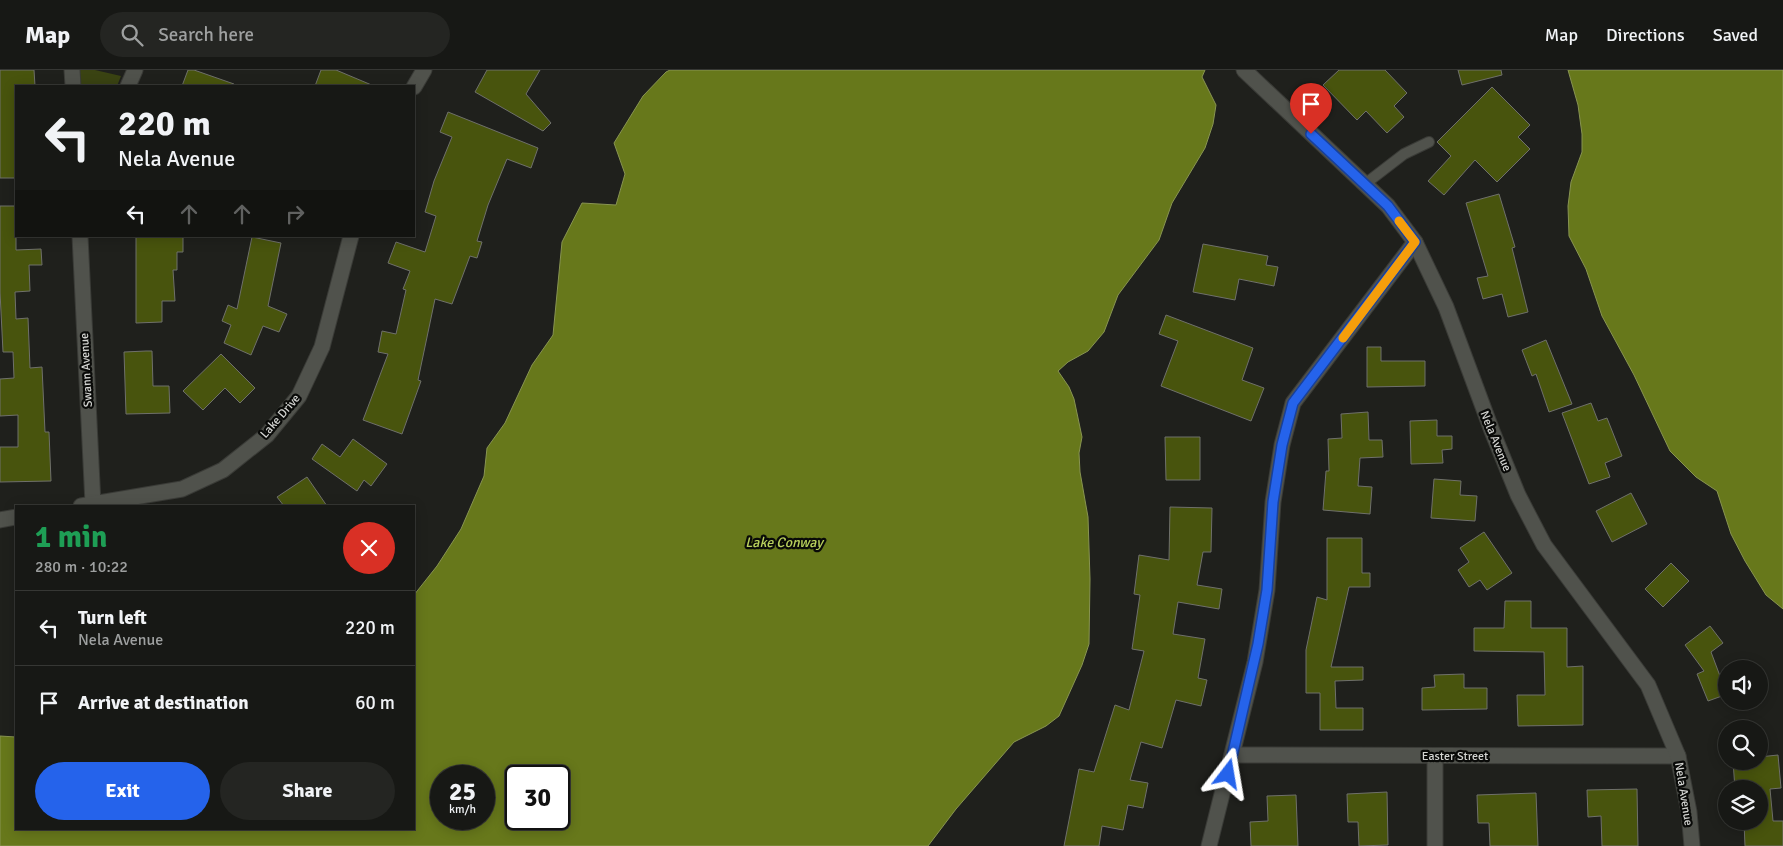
<!DOCTYPE html>
<meta charset="utf-8">
<style>
:root{--surface:#171815;--page:#242522;--text:#f1f3f6;--muted:#9ea0a0;--line:#363734;--accent:#2563eb}
body{margin:0;font-family:Signika,sans-serif;background:var(--page);color:var(--text);height:100vh;display:flex;flex-direction:column;font-size:19px;white-space:nowrap}
*{box-sizing:border-box;margin:0}
p{font-size:16px;color:var(--muted)}
.icon{flex:none;width:28px;height:28px;fill:none;stroke:currentColor;stroke-width:2;stroke-linecap:round;stroke-linejoin:round}
.map{position:relative;flex:1;overflow:hidden}
.sheet{position:absolute;left:15px;top:435px;width:400px;height:325px;display:flex;flex-direction:column;background:var(--surface);border-radius:0px;box-shadow:0 2px 12px #0003,0 0 0 1px var(--line)}
.sheet>*{flex:none}
.top-card{position:absolute;left:15px;top:15px;width:400px;height:152px;border-radius:0px;box-shadow:0 2px 12px #0003,0 0 0 1px var(--line);background:#171815;color:var(--text);overflow:hidden}
.fabs{position:absolute;left:1718px;top:590px;display:grid;gap:10px}
.fabs a{display:grid;place-items:center;width:50px;height:50px;border-radius:50%;background:var(--surface);box-shadow:0 2px 12px #0003,0 0 0 1px var(--line);font-size:25px}
.speed{position:absolute;left:430px;top:695px;display:flex;gap:10px;font-size:25px;font-weight:700;text-align:center}
.speed>*{display:grid;place-content:center;width:65px;height:65px;border-radius:50%;background:var(--surface);box-shadow:0 2px 12px #0003,0 0 0 1px var(--line);line-height:1}
.speed small{font-size:12px;font-weight:400}
.speed .limit{border:2px solid #111;border-radius:8px;background:#fff;color:#111}
.pin{position:absolute;display:grid;place-items:center;width:42px;height:42px;color:#fff;margin:-51px -21px;border-radius:50% 50% 50% 0;rotate:-45deg;box-shadow:0 0 5px #0007}
.pin .icon{rotate:45deg}
.me{position:absolute;width:55px;margin:-28px;rotate:14deg;stroke-linejoin:round;filter:drop-shadow(0 0 4px #0008)}
.turn{display:flex;align-items:center;gap:18px;height:105px;padding:0 20px;font-size:22px}
.turn .icon{width:65px;height:65px;stroke-width:2.5}
.turn b{display:block;font-size:35px;line-height:42px}
.lanes{display:flex;align-items:center;height:48px;padding:0 20px;background:#0003;justify-content:center;gap:25px;direction:ltr}
.lanes .off{opacity:.35}
.round{display:grid;place-items:center;flex:none;width:52px;height:52px;border-radius:26px;background:var(--page)}
.overview{display:flex;align-items:center;justify-content:space-between;height:85px;padding:0 20px}
h1{font-size:30px;font-weight:700;line-height:38px;color:#1e9e55}
.action{display:flex;gap:10px;margin-top:auto;padding:10px 20px}
.action a{flex:1;height:58px;border-radius:30px;background:var(--accent);color:#fff;font-size:20px;font-weight:700;line-height:58px;text-align:center}
.action a+a{background:var(--page);color:var(--text)}
ul{padding:0;list-style:none}
li{display:flex;align-items:center;gap:15px;height:75px;padding:0 20px;border-top:1px solid var(--line)}
li div{flex:1}
li b{display:block;font-size:19px}
li em{font-style:normal}
header{display:flex;align-items:center;gap:30px;box-sizing:border-box;height:70px;padding:0 25px;background:var(--surface);border-bottom:1px solid var(--line)}
header strong{font-size:24px}
nav{display:flex;gap:28px;margin-inline-start:auto;font-size:18px}
.search{width:350px;height:45px;background:var(--page);display:flex;align-items:center;gap:12px;box-sizing:border-box;padding:0 18px;border-radius:28px;color:var(--muted);font-size:19px}
.map>svg:first-child{display:block}
</style>
<header>
<strong>Map</strong>
<div class="search"><svg class="icon" aria-label="search" viewBox="0 0 24 24"><circle cx="10" cy="10" r="6"/><path d="M15 15l6 6"/></svg>Search here</div>
<nav><a>Map</a><a>Directions</a><a>Saved</a></nav>
</header>
<div class="map">
<svg width="1783" height="776" viewBox="0 0 1783 776">
<rect width="100%" height="100%" fill="#1f201c"/>
<polygon fill="#3a4312" points="79,0 95,0 121,6 117,16 80,16"/>
<g fill="#67781b" stroke="#889452" fill-rule="evenodd">
<path d="M670 0H1205L1202 7 1216 35 1213 54 1205 78 1172 133 1159 170 1118 225 1104 262 1088 281 1068 292 1058 301 1069 317 1074 329 1082 367 1079 383 1080 402 1088 447 1090 509 1089 574 1082 595 1059 646 1046 656 1014 672 956 739 928 776H0V666L16 667V759H414V525L437 496 461 459 484 406 487 378 505 353 532 295 553 265 562 172 582 133 616 135 625 104 614 73 643 26 666 2ZM441 706H484V749H441ZM516 706H559V749H516Z"/>
<polygon points="1568,0 1783,0 1783,539 1766,525 1745,491 1731,464 1717,421 1696,407 1670,381 1634,305 1602,246 1586,199 1569,166 1568,136 1571,112 1582,82 1582,64 1578,35"/>
</g>
<g fill="#48540d" stroke="#6f706b">
<polygon points="0,0 34,0 35,16 16,16 16,108 0,108"/>
<polygon points="188,0 194,0 234,14 234,16 182,16"/>
<polygon points="321,0 336,0 374,16 315,16"/>
<polygon points="487,0 540,0 526,24 551,53 543,61 475,22"/>
<polygon points="1339,0 1385,0 1407,23 1394,36 1404,47 1387,63 1366,41 1357,50 1323,15"/>
<polygon points="1458,0 1501,0 1502,5 1462,15"/>
<polygon points="1492,17 1530,55 1518,67 1530,79 1497,112 1475,90 1444,125 1428,111 1451,86 1437,72"/>
<polygon points="448,42 538,78 531,98 507,89 488,135 477,171 482,172 477,188 470,186 452,234 435,229 418,310 421,311 402,364 363,350 388,284 378,282 382,261 396,264 406,220 403,219 410,201 388,193 396,172 425,182 436,146 425,142 434,111 452,67 440,62"/>
<polygon points="1499,124 1515,177 1512,178 1528,242 1508,247 1502,224 1483,229 1477,208 1488,206 1466,133"/>
<polygon points="0,136 16,136 16,180 41,179 42,195 29,195 30,221 15,222 16,249 28,248 30,298 42,297 45,362 49,362 51,411 0,412 0,377 18,377 18,345 0,346 0,309 14,308 13,282 3,282 0,222"/>
<polygon points="136,166 183,166 183,182 177,182 177,200 173,200 175,231 162,231 162,252 136,253"/>
<polygon points="252,167 281,173 268,236 287,244 279,262 263,256 251,285 224,273 231,255 222,251 228,235 237,239"/>
<polygon points="1203,174 1268,186 1266,195 1278,197 1274,216 1239,209 1235,230 1193,222"/>
<polygon points="1166,245 1253,278 1242,310 1264,318 1251,351 1161,316 1178,271 1159,264"/>
<polygon points="1546,270 1572,334 1549,342 1536,304 1532,306 1522,280"/>
<polygon points="1367,277 1381,277 1381,291 1425,291 1425,316 1367,317"/>
<polygon points="146,281 152,281 153,316 169,316 170,343 126,344 124,282"/>
<polygon points="221,284 255,318 240,333 225,318 203,340 183,321"/>
<polygon points="1591,333 1598,351 1607,348 1622,386 1605,393 1610,407 1589,414 1562,343"/>
<polygon points="1368,342 1369,370 1382,370 1383,387 1360,388 1358,416 1372,417 1370,444 1323,440 1326,401 1329,401 1328,369 1342,368 1341,344"/>
<polygon points="1437,350 1437,366 1452,366 1452,379 1442,380 1443,393 1411,394 1410,351"/>
<polygon points="1165,367 1200,367 1200,410 1166,410"/>
<polygon points="353,369 387,394 371,416 364,410 357,421 312,389 322,374 340,387"/>
<polygon points="307,407 327,436 284,436 277,427"/>
<polygon points="1434,409 1461,411 1460,425 1477,426 1475,451 1431,448"/>
<polygon points="1631,423 1647,454 1612,472 1596,441"/>
<polygon points="1170,437 1212,438 1211,482 1203,482 1197,515 1222,519 1219,539 1178,532 1173,564 1205,569 1198,608 1207,610 1201,636 1176,630 1162,678 1141,672 1130,710 1148,713 1143,738 1128,735 1123,760 1102,756 1099,776 1064,776 1079,699 1094,702 1115,635 1129,640 1144,581 1132,579 1140,525 1134,524 1139,485 1169,490"/>
<polygon points="1484,462 1512,503 1487,520 1480,510 1469,517 1458,500 1469,492 1460,478"/>
<polygon points="1327,468 1362,468 1362,503 1370,503 1370,517 1349,517 1331,597 1363,597 1363,610 1335,611 1336,638 1363,638 1363,660 1320,660 1320,623 1306,623 1306,580 1317,527 1327,530"/>
<polygon points="1671,493 1689,511 1663,537 1645,519"/>
<polygon points="1505,531 1531,531 1531,558 1567,558 1567,597 1583,596 1583,655 1518,656 1517,625 1545,625 1544,582 1474,581 1474,558 1504,558"/>
<polygon points="1710,556 1723,573 1711,582 1726,622 1726,628 1724,629 1722,626 1708,631 1697,604 1704,601 1685,575"/>
<polygon points="1464,604 1464,618 1487,618 1487,639 1422,640 1422,618 1435,617 1434,605"/>
<polygon points="1778,685 1781,718 1770,719 1773,751 1783,751 1783,776 1745,776 1744,752 1759,752 1759,719 1735,719 1733,691 1759,691 1759,687"/>
<polygon points="1637,719 1638,776 1602,776 1601,746 1588,747 1587,720"/>
<polygon points="1387,722 1388,775 1359,776 1358,752 1348,752 1347,724"/>
<polygon points="1536,723 1538,776 1490,776 1489,753 1478,753 1477,725"/>
<polygon points="1296,725 1298,776 1251,776 1250,752 1268,751 1267,726"/>
</g>
<g fill="none" stroke-linecap="round" stroke-linejoin="round">
<g stroke="#3a3b37" stroke-width="12">
<polyline id="service" points="1365,114 1404,84 1429,72"/>
</g>
<g stroke="#3a3b37" stroke-width="17">
<g id="minor">
<polyline points="72,0 73,16"/>
<polyline points="128,16 135,0"/>
<polyline points="414,17 424,0"/>
<polyline points="80,166 93,434"/>
<polyline points="81,436 182,419 223,400 267,365 299,326 322,277 351,166"/>
<polyline points="0,450 16,447"/>
<polyline points="1232,685 1678,686"/>
<polyline points="1435,686 1435,776"/>
<polyline points="1209,776 1255,592 1267,520 1273,432 1282,375 1293,333 1415,172"/>
</g>
</g>
<g stroke="#3a3b37" stroke-width="17">
<polyline id="tertiary" points="1244,0 1388,136 1415,172 1446,237 1492,361 1518,425 1544,475 1648,615 1678,686 1689,742 1692,776"/>
</g>
<use href="#service" stroke="#50524c" stroke-width="10"/>
<use href="#minor" stroke="#50524c" stroke-width="15"/>
<use href="#tertiary" stroke="#50524c" stroke-width="15"/>
</g>
<g fill="none" stroke-linecap="round" stroke-linejoin="round">
<g stroke="#184099" stroke-width="12">
<polyline id="route" points="1228,704 1258,574 1267,520 1273,432 1282,375 1293,333 1415,172 1388,136 1311,64"/>
</g>
<use href="#route" stroke="#2563eb" stroke-width="9"/>
<polyline stroke="#f59e0b" stroke-width="9" points="1343,268 1415,172 1399,151"/>
</g>
<g text-anchor="middle" stroke-width="4.5" stroke-linejoin="round" paint-order="stroke">
<g font-size="12" fill="#d4d5d2" stroke="#090a08">
<text transform="translate(86 300) rotate(-93)" y="4">Swann Avenue</text>
<text transform="translate(280 346) rotate(-49)" y="4">Lake Drive</text>
<text transform="translate(1496 371) rotate(68)" y="4">Nela Avenue</text>
<text x="1455" y="690">Easter Street</text>
<text transform="translate(1684 724) rotate(81)" y="4">Nela Avenue</text>
</g>
<g font-size="14" font-style="italic" fill="#bad25d" stroke="#090a08">
<text x="784" y="477">Lake Conway</text>
</g>
</g>
</svg>
<div class="fabs">
<a><svg class="icon" aria-label="sound" viewBox="0 0 24 24"><path d="M4 9h4l5-4v14l-5-4H4zM17 9q2 3 0 6"/></svg></a>
<a><svg class="icon" aria-label="search" viewBox="0 0 24 24"><circle cx="10" cy="10" r="6"/><path d="M15 15l6 6"/></svg></a>
<a><svg class="icon" aria-label="layers" viewBox="0 0 24 24"><path d="M12 4l9 5-9 5-9-5zM3 14l9 5 9-5"/></svg></a>
</div>
<div class="speed"><div>25<small>km/h</small></div><div class="limit">30</div></div>
<div class="pin" style="left:1311px;top:64px;background:#d93025"><svg class="icon" aria-label="arrive" viewBox="0 0 24 24"><path d="M6 21V4h12l-3 4 3 4H6"/></svg></div>
<svg class="me" style="left:1228px;top:704px" viewBox="-20 -20 40 40"><path d="M0-17L14 15 0 8-14 15z" fill="#2563eb" stroke="#fff" stroke-width="4"/></svg>
<div class="top-card">
<div class="turn"><svg class="icon" aria-label="left" viewBox="0 0 24 24"><path d="M17 20v-9H6M10 6l-5 5 5 5"/></svg><div><b>220 m</b>Nela Avenue</div></div>
<div class="lanes"><svg class="icon" aria-label="left" viewBox="0 0 24 24"><path d="M17 20v-9H6M10 6l-5 5 5 5"/></svg><svg class="icon off" aria-label="ahead" viewBox="0 0 24 24"><path d="M12 20V5M6 11l6-6 6 6"/></svg><svg class="icon off" aria-label="ahead" viewBox="0 0 24 24"><path d="M12 20V5M6 11l6-6 6 6"/></svg><svg class="icon off" aria-label="right" viewBox="0 0 24 24"><path d="M7 20v-9h11M14 6l5 5-5 5"/></svg></div>
</div>
<section class="sheet">
<div class="overview"><div><h1>1 min</h1><p>280 m · 10:22</p></div><a class="round" style="background:#d93025;color:#fff"><svg class="icon" aria-label="close" viewBox="0 0 24 24"><path d="M6 6l12 12M18 6L6 18"/></svg></a></div>
<ul>
<li><svg class="icon" aria-label="left" viewBox="0 0 24 24"><path d="M17 20v-9H6M10 6l-5 5 5 5"/></svg><div><b>Turn left</b><p>Nela Avenue</p></div><em>220 m</em></li>
<li><svg class="icon" aria-label="arrive" viewBox="0 0 24 24"><path d="M6 21V4h12l-3 4 3 4H6"/></svg><div><b>Arrive at destination</b></div><em>60 m</em></li>
</ul>
<div class="action"><a>Exit</a><a>Share</a></div>
</section>
</div>
